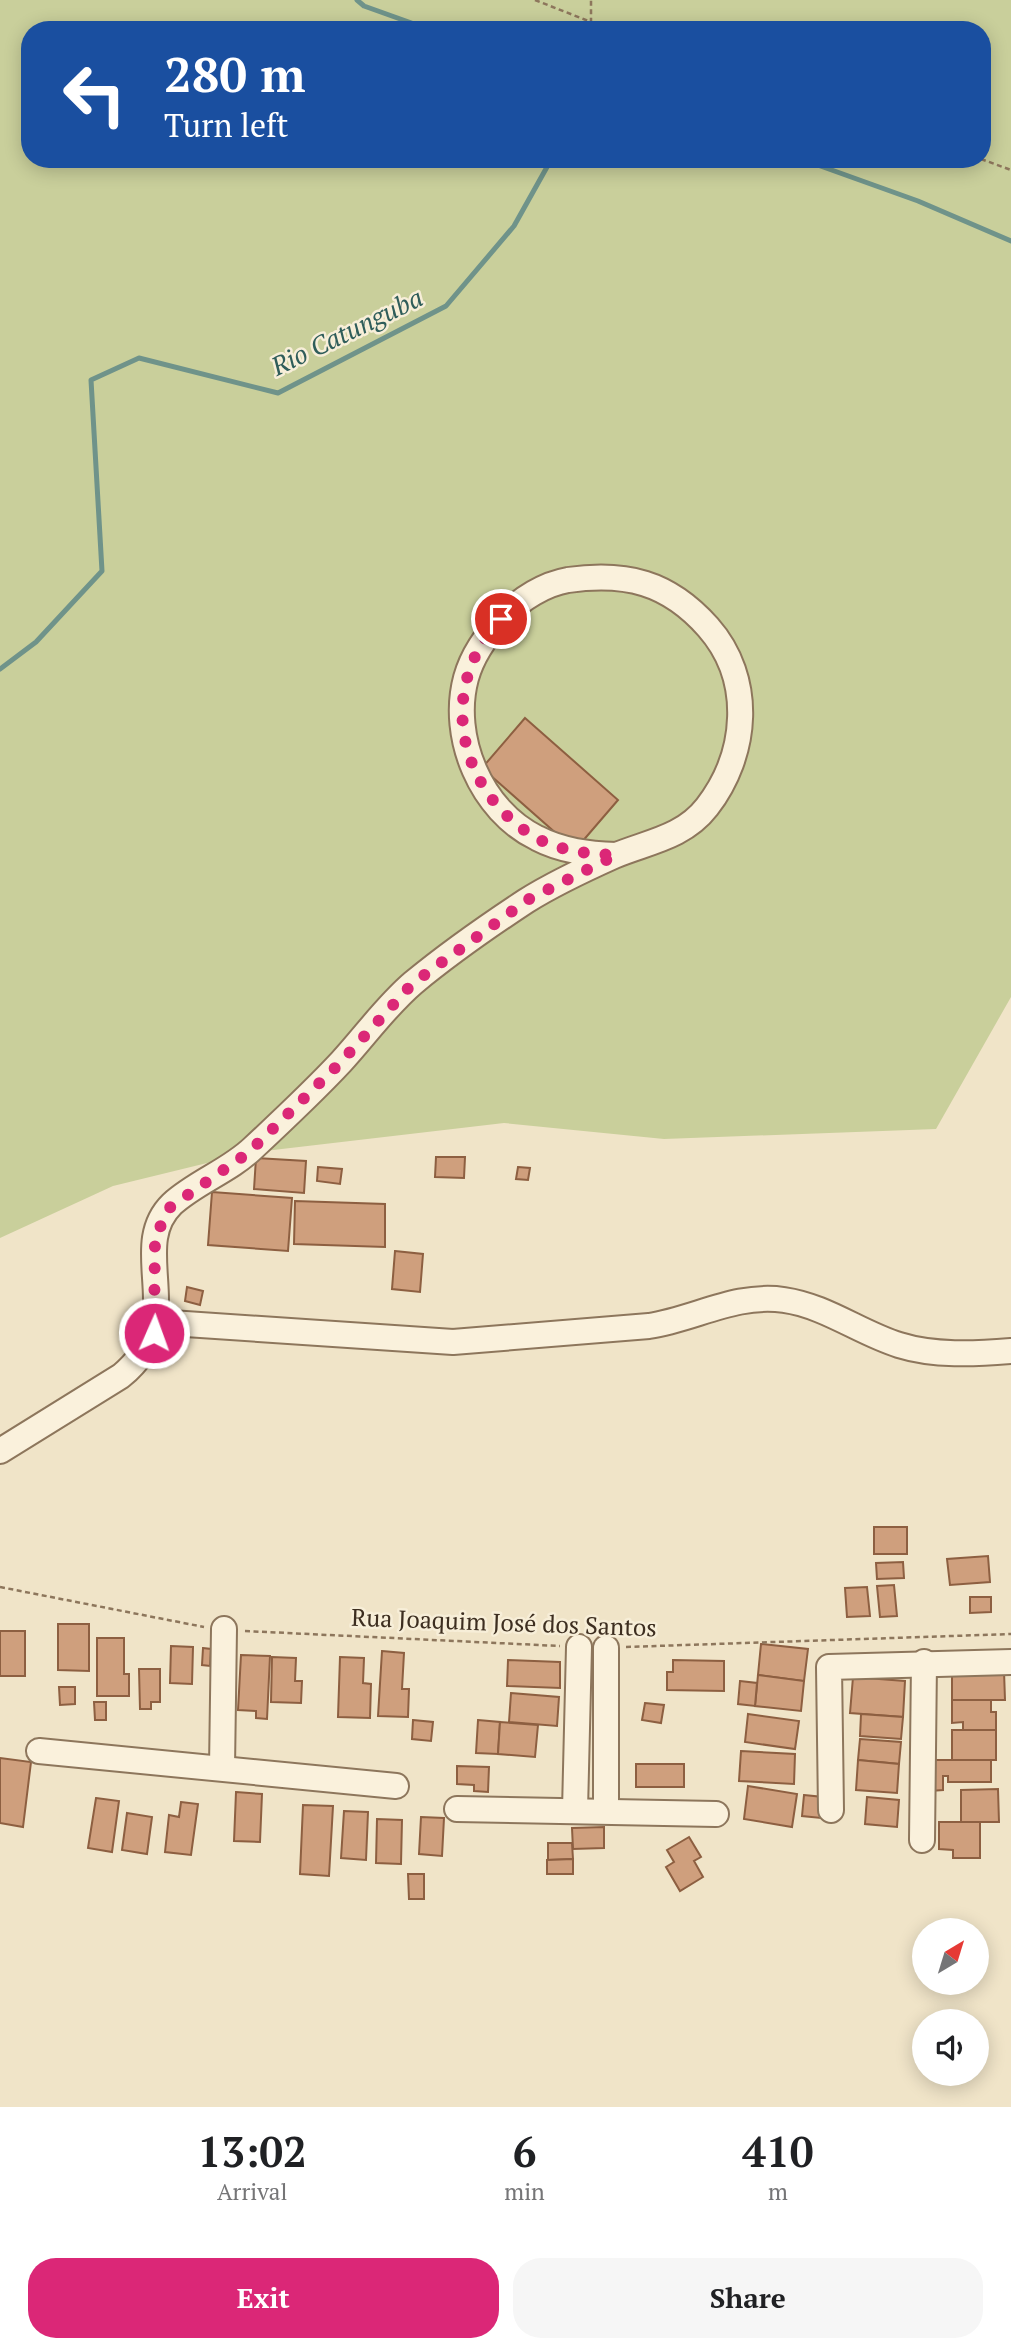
<!DOCTYPE html>
<meta charset="utf-8">
<style>
:root{--surface:#fff;--page:#f6f6f6;--text:#202124;--muted:#757577;--accent:#db2777}
body{margin:0;font-family:"PT Serif",serif;background:var(--page);color:var(--text);height:100vh;display:flex;flex-direction:column;font-size:26px;white-space:nowrap}
*{box-sizing:border-box;margin:0}
p{font-size:23px;color:var(--muted)}
.icon{flex:none;width:38px;height:38px;fill:none;stroke:currentColor;stroke-width:2;stroke-linecap:round;stroke-linejoin:round}
.map{position:relative;height:2107px;overflow:hidden}
.side{display:flex;flex-direction:column;background:var(--surface);flex:1}
.side>*{flex:none}
.banner{position:absolute;left:21px;top:21px;width:970px;height:147px;border-radius:28px;box-shadow:0 4px 18px #0003;background:#1a4fa0;color:#fff;overflow:hidden}
.needle{width:46px;rotate:38deg}
.fabs{position:absolute;left:912px;top:1918px;display:grid;gap:14px}
.fabs a{display:grid;place-items:center;width:77px;height:77px;border-radius:50%;background:var(--surface);box-shadow:0 4px 18px #0003;font-size:35px}
.pin{position:absolute;display:grid;place-items:center;width:60px;height:60px;color:#fff;margin:-30px;border:4px solid #fff;border-radius:50%;box-shadow:0 2px 7px #0007}
.me{position:absolute;width:77px;margin:-38px;rotate:2deg;stroke-linejoin:round;filter:drop-shadow(0 0 5px #0008)}
.turn{display:flex;align-items:center;gap:24px;height:147px;padding:0 28px;font-size:32px}
.turn .icon{width:91px;height:91px;stroke-width:2.5}
.turn b{display:block;font-size:49px;line-height:60px}
.eta{display:flex;justify-content:space-evenly;align-items:center;height:119px;text-align:center}
.eta b{font-size:42px;font-weight:600;line-height:49px}
.action{display:flex;gap:14px;margin-top:auto;padding:14px 28px}
.action a{flex:1;height:80px;border-radius:28px;background:var(--accent);color:#fff;font-size:28px;font-weight:600;line-height:80px;text-align:center}
.action a+a{background:var(--page);color:var(--text)}
.map>svg:first-child{display:block}
</style>
<div class="map">
<svg width="1011" height="2107" viewBox="0 0 1011 2107">
<rect width="100%" height="100%" fill="#f0e4c8"/>
<path fill="#c9cf9b" fill-rule="evenodd" d="M0 0H1011V997L936 1129 664 1139 504 1123 248 1153 113 1186 0 1238ZM30 30H982V159H30Z"/>
<g fill="none" stroke-linecap="round" stroke-linejoin="round">
<g stroke="#6f938a" stroke-width="5">
<polyline points="357,0 364,6 431,30"/>
<polyline points="801,159 918,201 1011,241"/>
<polyline points="0,669 36,642 102,571 91,380 139,358 278,393 446,306 514,226 547,167 548,159"/>
</g>
</g>
<g fill="#cf9f7d" stroke="#8d5f41" stroke-width="2">
<polygon points="525,718 618,800 575,850 482,768"/>
<polygon points="436,1157 465,1157 464,1178 435,1177"/>
<polygon points="256,1158 306,1161 304,1193 254,1189"/>
<polygon points="318,1167 342,1169 340,1184 317,1181"/>
<polygon points="518,1167 530,1168 528,1180 516,1179"/>
<polygon points="212,1192 292,1198 288,1251 208,1245"/>
<polygon points="295,1201 385,1204 385,1247 294,1244"/>
<polygon points="395,1251 423,1254 420,1292 392,1289"/>
<polygon points="187,1287 203,1291 200,1305 185,1301"/>
<rect x="874" y="1527" width="33" height="27"/>
<polygon points="988,1556 990,1582 950,1585 947,1559"/>
<polygon points="903,1562 904,1578 877,1579 876,1563"/>
<polygon points="894,1585 897,1616 880,1617 877,1586"/>
<polygon points="867,1587 870,1616 847,1617 845,1588"/>
<polygon points="970,1597 991,1597 991,1612 970,1613"/>
<polygon points="58,1624 89,1624 89,1671 58,1670"/>
<rect x="0" y="1631" width="25" height="45"/>
<polygon points="97,1638 124,1638 124,1674 129,1674 129,1696 97,1696"/>
<polygon points="761,1644 808,1649 804,1681 758,1675"/>
<polygon points="171,1646 193,1647 192,1684 170,1683"/>
<polygon points="203,1648 211,1649 210,1666 202,1665"/>
<polygon points="382,1651 404,1653 402,1689 409,1689 408,1717 378,1716"/>
<polygon points="241,1655 270,1656 267,1719 256,1718 256,1711 238,1710"/>
<polygon points="272,1657 296,1658 295,1681 302,1681 301,1703 271,1702"/>
<polygon points="340,1657 364,1658 363,1683 371,1684 370,1718 338,1717"/>
<polygon points="508,1660 560,1662 560,1688 507,1686"/>
<polygon points="673,1660 724,1661 724,1691 667,1690 667,1672 673,1672"/>
<polygon points="139,1669 160,1669 160,1702 151,1702 151,1709 140,1709"/>
<polygon points="952,1671 1004,1671 1005,1700 952,1700"/>
<polygon points="758,1675 804,1681 801,1711 755,1706"/>
<polygon points="853,1677 905,1681 903,1717 850,1713"/>
<polygon points="740,1681 757,1683 755,1706 738,1704"/>
<polygon points="59,1687 75,1687 75,1704 60,1705"/>
<polygon points="511,1693 559,1697 557,1726 509,1722"/>
<polygon points="952,1700 991,1700 991,1712 996,1712 996,1730 963,1730 963,1722 952,1723"/>
<polygon points="94,1702 106,1702 106,1720 95,1720"/>
<polygon points="645,1703 664,1705 661,1723 642,1720"/>
<polygon points="748,1714 799,1721 795,1749 745,1742"/>
<polygon points="861,1714 903,1717 901,1739 860,1736"/>
<polygon points="413,1720 433,1722 431,1741 412,1739"/>
<polygon points="478,1720 500,1722 498,1754 476,1753"/>
<polygon points="500,1722 538,1725 535,1757 498,1754"/>
<rect x="952" y="1730" width="44" height="30"/>
<polygon points="860,1739 901,1742 899,1764 858,1760"/>
<polygon points="741,1751 795,1754 794,1784 739,1781"/>
<polygon points="0,1758 31,1762 23,1827 0,1823"/>
<polygon points="858,1760 899,1764 897,1793 856,1790"/>
<polygon points="929,1760 991,1760 991,1782 948,1782 948,1776 943,1776 943,1790 930,1791"/>
<rect x="636" y="1764" width="48" height="23"/>
<polygon points="457,1766 489,1767 488,1792 474,1791 474,1785 457,1784"/>
<polygon points="748,1786 797,1794 792,1827 744,1819"/>
<polygon points="998,1789 999,1822 961,1822 961,1790"/>
<polygon points="236,1792 262,1794 260,1842 234,1841"/>
<polygon points="804,1795 823,1797 821,1818 802,1816"/>
<polygon points="867,1797 899,1800 897,1827 865,1824"/>
<polygon points="96,1798 119,1801 112,1852 88,1848"/>
<polygon points="181,1802 198,1804 191,1855 165,1852 169,1815 179,1817"/>
<polygon points="303,1805 333,1806 329,1876 300,1874"/>
<polygon points="344,1811 368,1812 366,1860 341,1858"/>
<polygon points="127,1813 152,1817 147,1854 122,1850"/>
<polygon points="421,1817 444,1818 442,1856 419,1854"/>
<polygon points="377,1819 402,1820 401,1864 376,1863"/>
<polygon points="939,1822 980,1822 980,1858 953,1858 953,1850 939,1849"/>
<polygon points="604,1827 604,1848 573,1849 572,1828"/>
<polygon points="689,1837 701,1857 694,1861 703,1877 680,1891 666,1867 674,1862 667,1850"/>
<polygon points="548,1843 572,1843 573,1859 548,1860"/>
<polygon points="573,1859 573,1874 547,1874 547,1860"/>
<polygon points="408,1874 424,1874 424,1899 409,1899"/>
</g>
<g fill="none" stroke-linecap="round" stroke-linejoin="round">
<g stroke="#8d765c" stroke-width="28">
<g id="minor">
<path d="M156 1322 453 1342 649 1326C695 1319 736 1293 784 1300 826 1306 860 1333 899 1345 934 1356 975 1354 1011 1351"/>
<path d="M0 1451 121 1376C191 1319 126 1249 172 1204 196 1182 229 1171 253 1148 283 1120 313 1092 341 1062 365 1036 386 1006 413 983 448 954 488 926 526 901 553 884 585 869 614 856 647 842 683 838 707 807 748 754 754 679 708 627 668 582 626 572 568 580 545 584 520 599 505 616 488 633 473 653 466 678 450 737 481 811 537 838 562 851 589 854 616 855"/>
<polyline points="39,1751 396,1786"/>
<polyline points="222,1767 224,1629"/>
<polyline points="457,1809 716,1814"/>
<polyline points="575,1810 579,1647"/>
<polyline points="606,1810 606,1648"/>
<polyline points="831,1810 829,1667 1011,1662"/>
<polyline points="922,1840 924,1662"/>
</g>
</g>
<g stroke="#8d765c" stroke-width="2.5" stroke-dasharray="5 3.5" stroke-linecap="butt">
<polyline points="535,0 591,22 591,0"/>
<polyline points="592,23 612,30"/>
<polyline points="981,159 1011,170"/>
<polyline points="0,1587 204,1627"/>
<polyline points="245,1631 560,1646"/>
<polyline points="626,1647 1011,1634"/>
</g>
<use href="#minor" stroke="#faf1dc" stroke-width="24"/>
</g>
<g fill="none" stroke-linecap="round" stroke-linejoin="round">
<path stroke="#db2777" stroke-width="12" stroke-dasharray="0 21.6" d="M154 1333 155 1238 169 1208 248 1153 340 1063 412 984 529 899 616 855C589 854 557 851 533 836 456 788 437 686 501 619"/>
</g>
<g text-anchor="middle" stroke-width="5" stroke-linejoin="round" paint-order="stroke">
<g font-size="24" fill="#3d2e20" stroke="#f7eed8">
<text transform="translate(504 1623) rotate(2)" y="8">Rua Joaquim José dos Santos</text>
</g>
<g font-size="26" font-style="italic" fill="#2f5d5a" stroke="#f7eed8">
<text transform="translate(347 332) rotate(-26)" y="9">Rio Catunguba</text>
</g>
</g>
</svg>
<div class="fabs">
<a><svg class="needle" viewBox="-14 -14 28 28"><path d="M0-13l5 13h-10z" fill="#e53935"/><path d="M0 13l5-13h-10z" fill="#757577"/></svg></a>
<a><svg class="icon" aria-label="sound" viewBox="0 0 24 24"><path d="M4 9h4l5-4v14l-5-4H4zM17 9q2 3 0 6"/></svg></a>
</div>
<div class="pin" style="left:501px;top:619px;background:#d93025"><svg class="icon" aria-label="arrive" viewBox="0 0 24 24"><path d="M6 21V4h12l-3 4 3 4H6"/></svg></div>
<svg class="me" style="left:154px;top:1333px" viewBox="-20 -20 40 40"><circle r="17" fill="#db2777" stroke="#fff" stroke-width="3"/><path d="M0-11L8 9 0 5-8 9z" fill="#fff"/></svg>
<div class="banner">
<div class="turn"><svg class="icon" aria-label="left" viewBox="0 0 24 24"><path d="M17 20v-9H6M10 6l-5 5 5 5"/></svg><div><b>280 m</b>Turn left</div></div>
</div>
</div>
<section class="side">
<div class="eta">
<div><b>13:02</b><p>Arrival</p></div>
<div><b>6</b><p>min</p></div>
<div><b>410</b><p>m</p></div>
</div>
<div class="action"><a>Exit</a><a>Share</a></div>
</section>
